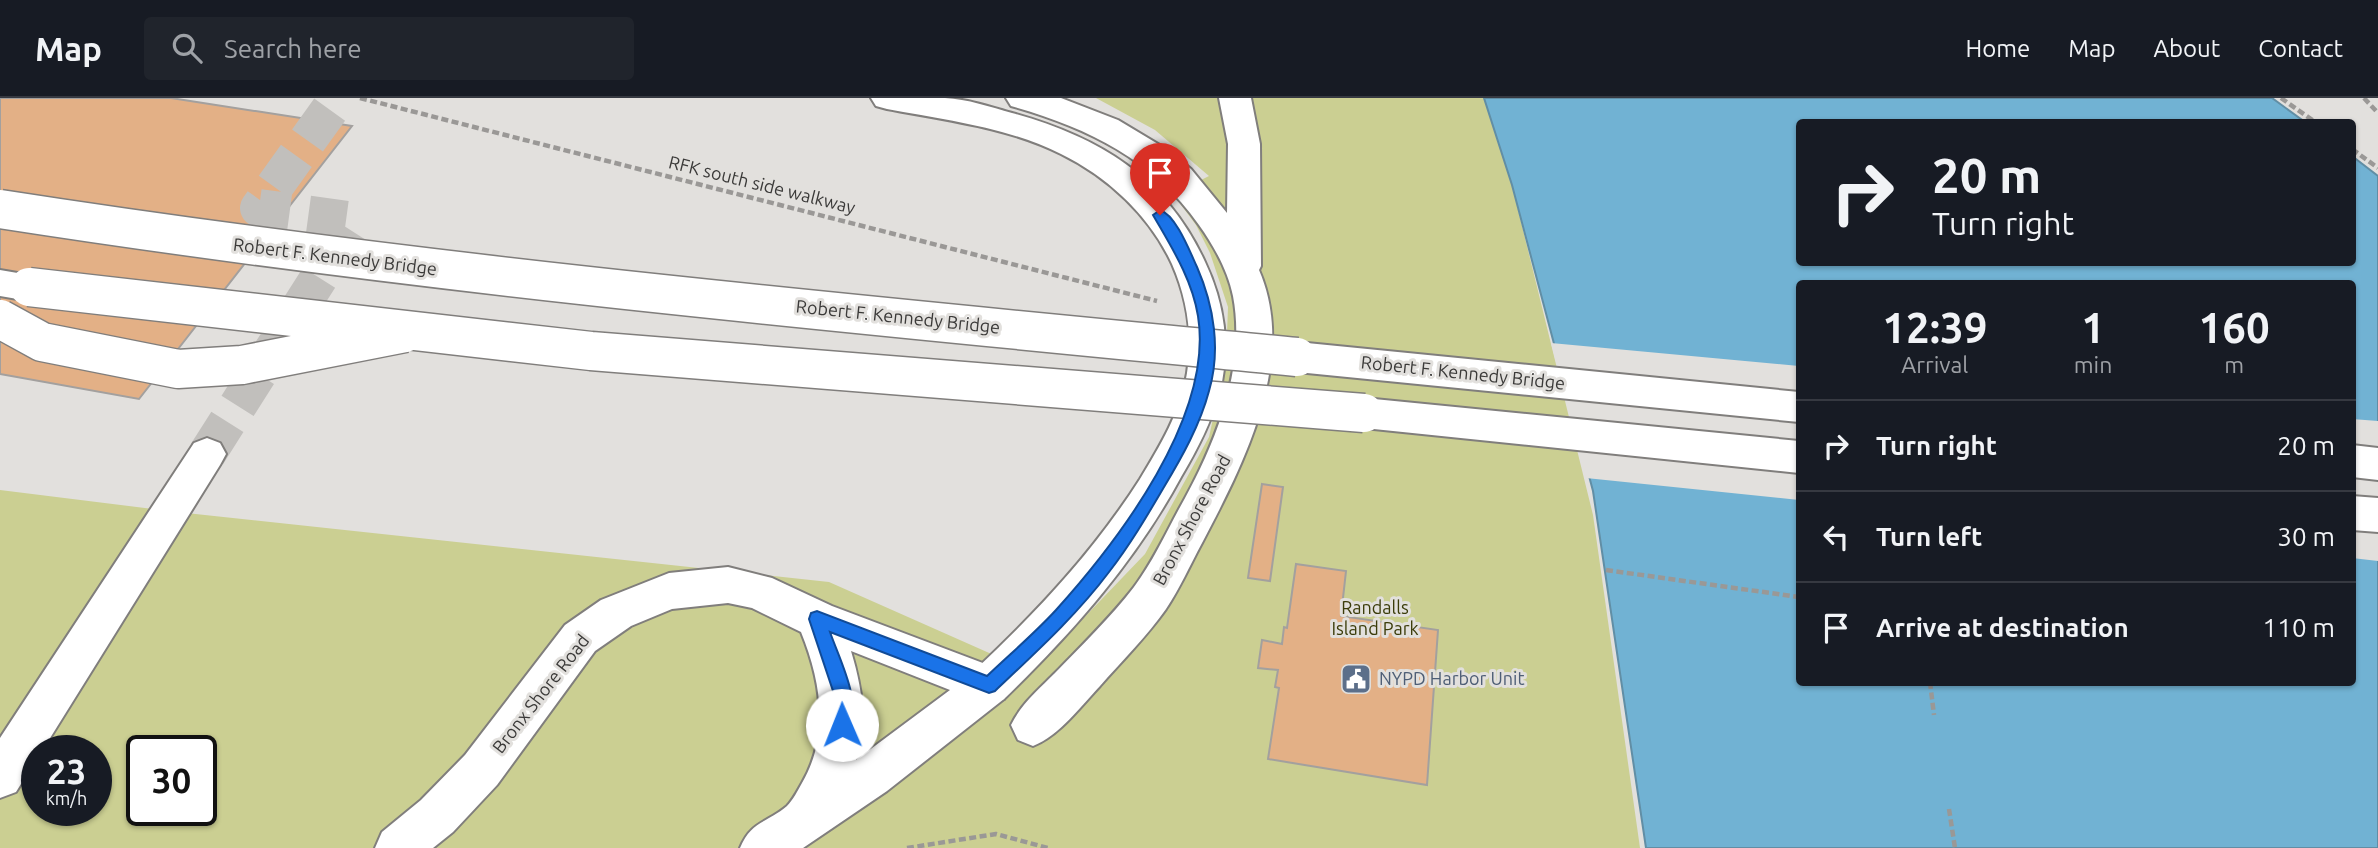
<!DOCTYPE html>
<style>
:root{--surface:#171b24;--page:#20242c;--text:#f1f3f6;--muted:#9ea1a6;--line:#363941}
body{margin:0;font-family:Ubuntu,sans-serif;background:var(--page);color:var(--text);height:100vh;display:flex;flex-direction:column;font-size:26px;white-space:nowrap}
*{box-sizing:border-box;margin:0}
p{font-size:23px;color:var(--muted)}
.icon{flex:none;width:38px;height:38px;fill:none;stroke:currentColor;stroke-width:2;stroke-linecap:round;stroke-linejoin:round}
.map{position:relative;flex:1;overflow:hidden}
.details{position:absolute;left:1796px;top:182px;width:560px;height:406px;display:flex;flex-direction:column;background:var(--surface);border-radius:7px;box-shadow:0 2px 5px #0004}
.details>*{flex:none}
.hud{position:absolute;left:1796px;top:21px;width:560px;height:147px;border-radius:7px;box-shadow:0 2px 5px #0004;background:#171b24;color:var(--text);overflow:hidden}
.speed{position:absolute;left:21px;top:637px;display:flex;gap:14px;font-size:35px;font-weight:700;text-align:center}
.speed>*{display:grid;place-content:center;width:91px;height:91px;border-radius:50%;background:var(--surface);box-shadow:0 2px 5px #0004;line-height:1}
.speed small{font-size:18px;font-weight:400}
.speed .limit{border:4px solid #111;border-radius:10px;background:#fff;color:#111}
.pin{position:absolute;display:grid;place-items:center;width:60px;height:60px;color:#fff;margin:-72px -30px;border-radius:50% 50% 50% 0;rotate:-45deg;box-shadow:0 0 7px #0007}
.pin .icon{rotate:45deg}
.me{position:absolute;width:77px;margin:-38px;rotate:359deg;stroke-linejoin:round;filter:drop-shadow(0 0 5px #0008)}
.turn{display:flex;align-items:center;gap:24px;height:147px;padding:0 21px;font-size:32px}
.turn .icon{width:91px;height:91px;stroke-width:2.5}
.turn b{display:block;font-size:49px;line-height:60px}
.eta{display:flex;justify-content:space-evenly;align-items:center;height:119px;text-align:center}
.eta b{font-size:42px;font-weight:700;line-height:49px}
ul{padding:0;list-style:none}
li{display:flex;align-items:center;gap:21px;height:91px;padding:0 21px;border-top:2px solid var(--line)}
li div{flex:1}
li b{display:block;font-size:26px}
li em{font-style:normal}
header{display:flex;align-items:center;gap:42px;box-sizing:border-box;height:98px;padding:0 35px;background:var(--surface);border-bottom:2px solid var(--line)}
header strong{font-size:33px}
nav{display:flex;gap:38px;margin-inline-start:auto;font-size:24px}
.search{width:490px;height:63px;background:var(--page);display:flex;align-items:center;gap:18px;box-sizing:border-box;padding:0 24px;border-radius:7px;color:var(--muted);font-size:26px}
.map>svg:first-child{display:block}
</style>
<header>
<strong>Map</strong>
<div class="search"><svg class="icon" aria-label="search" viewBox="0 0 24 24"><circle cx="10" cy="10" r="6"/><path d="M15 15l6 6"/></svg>Search here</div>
<nav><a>Home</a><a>Map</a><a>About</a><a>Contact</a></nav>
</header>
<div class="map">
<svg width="2378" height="750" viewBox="0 0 2378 750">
<rect width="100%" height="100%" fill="#e2e0dd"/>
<path fill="#cbcf92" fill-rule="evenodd" d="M1096 0H1484L1512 87 1593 417 1640 750H0V392L177 414 829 484 1032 574 1145 456 1209 339 1226 262 1228 209 1210 155 1196 127 1173 96 1209 78 1155 32ZM37 653H96V712H37ZM142 653H201V712H142Z"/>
<path fill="#71b2d3" stroke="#618ea5" stroke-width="2" fill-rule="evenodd" d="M1484 0H2272L2305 24H1799V164H2352V58L2378 78V750H1646L1593 393 1512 87ZM1799 186H2352V584H1799Z"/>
<g fill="#e2e0dd">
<polygon points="1551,245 1799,268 1799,402 1586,380"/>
<polygon points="2352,321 2378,323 2378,463 2352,460"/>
</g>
<g fill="#e3b086" stroke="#a3a09e" stroke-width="2">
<polygon points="0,0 171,0 352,28 253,155 0,112"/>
<polygon points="0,112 253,155 139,301 0,276"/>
<polygon points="1262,386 1283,389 1270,483 1248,480"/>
<polygon points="1296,466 1346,473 1341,518 1438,532 1427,687 1268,661 1279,590 1275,589 1278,572 1258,570 1262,542 1282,546 1284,529 1287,530"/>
</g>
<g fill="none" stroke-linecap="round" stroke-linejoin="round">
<polyline stroke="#c1bfbc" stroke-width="38" stroke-dasharray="38 19" stroke-linecap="butt" points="207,356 355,123 259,110 338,0"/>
<g stroke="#807e7c" stroke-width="4">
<g id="minor">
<path d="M1006 0H1061L1118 22 1168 52 1191 71 1227 115 1228 46 1219 0H1251L1260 46 1261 168 1259 172C1298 262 1243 367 1202 445 1190 467 1180 490 1166 511 1147 538 1122 563 1100 588 1080 609 1060 637 1033 648L1018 642 1011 627C1021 606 1039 591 1055 575 1082 547 1111 519 1134 489 1152 465 1165 437 1179 411 1214 349 1247 271 1233 198 1228 173 1214 148 1199 127 1153 61 1086 29 1011 8Z"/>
<polygon points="207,340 220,345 226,356 220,367 42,653 37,653 37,660 16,694 0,700 0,640 194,345"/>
<path d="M728 469 772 480 832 508 1004 573 1010 587 1004 601 887 693 803 750H740C751 723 767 725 787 708 793 702 798 692 802 685 830 637 821 583 801 534L752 510 728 505 672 511 631 528 595 553 497 687 453 734 433 750H375L382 734 421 702 465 657 565 527 601 502 669 475ZM851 553 950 592 856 662C868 625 862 590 851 553Z"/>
</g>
</g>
<g stroke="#807e7c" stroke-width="4">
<g id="highway">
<path d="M871 0C896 0 921 0 945 0 967 1 991 9 1012 15 1099 39 1166 79 1205 164 1224 204 1231 249 1220 293 1212 323 1197 352 1181 379 1135 464 1073 534 1004 601L989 607 974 601 968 587 974 573C1037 514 1094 453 1140 381 1160 348 1181 313 1187 275 1193 238 1187 200 1172 166 1150 118 1108 79 1061 56 1007 29 945 22 887 11L876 8Z"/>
<polygon points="0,172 41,179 47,189 41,199 29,203 0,198"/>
<polygon points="1297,244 1799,294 1799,324 1297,274 1284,269 1279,259 1284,249"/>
<polygon points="1364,300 1799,343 1799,375 1364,330 1351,326 1345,315 1351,304"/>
<polygon points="2352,347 2378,350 2378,382 2352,379"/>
<polygon points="2352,398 2378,400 2378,434 2352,432"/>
</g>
</g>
<g stroke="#9a9896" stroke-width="4.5" stroke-dasharray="7 3.5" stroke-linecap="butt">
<polyline points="360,0 1157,203"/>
<polyline points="2281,0 2315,24"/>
<polyline points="2364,0 2378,15"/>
<polyline points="2352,51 2378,70"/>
<polyline points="1606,472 1799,499"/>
<polyline points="1930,584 1934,617"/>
<polyline points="1949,711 1955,750"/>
<polyline points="907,750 996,736 1048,750"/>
</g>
<use href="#minor" fill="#fff" fill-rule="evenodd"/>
<use href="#highway" fill="#fff" fill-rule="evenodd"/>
<g stroke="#807e7c" stroke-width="41" stroke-linecap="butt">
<polyline id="minor-bridge" points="0,221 42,244 178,271 242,267 405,235"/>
</g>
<g stroke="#807e7c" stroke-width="41" stroke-linecap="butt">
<g id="highway-bridge">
<path d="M0 111C430 178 864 217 1297 259"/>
<polyline points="29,189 591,253 1364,315"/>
</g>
</g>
<use href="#minor-bridge" stroke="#fff" stroke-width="38"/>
<use href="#highway-bridge" stroke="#fff" stroke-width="38"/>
</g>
<path fill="#1a73e8" stroke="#114b97" stroke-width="2" d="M1160 112C1176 117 1190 154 1197 169 1214 208 1221 252 1209 293 1200 327 1182 359 1164 389 1147 418 1130 447 1109 474 1076 518 1035 555 995 593L989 595 830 534C840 563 862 603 849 633L842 636 836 633 834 627V596L809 521 811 515 817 513 987 578C1010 556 1035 535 1056 512 1119 442 1214 318 1198 218 1192 181 1172 150 1153 117Z"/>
<defs>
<g id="civic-square" transform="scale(1.575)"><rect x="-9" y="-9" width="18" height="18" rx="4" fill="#5c6f8a" stroke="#e2e0dd"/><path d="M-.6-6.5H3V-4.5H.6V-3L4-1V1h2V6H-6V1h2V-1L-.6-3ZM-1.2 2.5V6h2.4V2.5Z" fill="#fff"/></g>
</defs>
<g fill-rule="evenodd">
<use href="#civic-square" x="1356" y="581"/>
</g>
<g text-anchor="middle" stroke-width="6" stroke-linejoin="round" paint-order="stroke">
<g font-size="18" fill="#3b3a39" stroke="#e2e0dd">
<text transform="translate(762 87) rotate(14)" y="6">RFK south side walkway</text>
<text transform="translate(335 159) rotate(7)" y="6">Robert F. Kennedy Bridge</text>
<text transform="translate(898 219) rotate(6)" y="6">Robert F. Kennedy Bridge</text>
<text transform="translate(1463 275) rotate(6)" y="6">Robert F. Kennedy Bridge</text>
<text transform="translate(1192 422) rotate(-62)" y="6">Bronx Shore Road</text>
<text transform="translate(541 596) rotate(-52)" y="6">Bronx Shore Road</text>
</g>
<g font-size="18" fill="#3b3c0a" stroke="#e2e0dd">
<text x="1375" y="516">Randalls<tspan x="1375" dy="21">Island Park</tspan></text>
</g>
<g font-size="18" fill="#4e5e75" stroke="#e2e0dd" text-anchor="start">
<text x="1379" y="587">NYPD Harbor Unit</text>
</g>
</g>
</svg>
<div class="speed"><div>23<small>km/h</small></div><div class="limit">30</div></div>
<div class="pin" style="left:1160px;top:117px;background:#d93025"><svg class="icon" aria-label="arrive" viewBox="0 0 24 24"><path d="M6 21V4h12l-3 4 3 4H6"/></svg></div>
<svg class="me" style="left:842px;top:627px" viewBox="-20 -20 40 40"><circle r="19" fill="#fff"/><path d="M0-13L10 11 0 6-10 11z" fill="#1a73e8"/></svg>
<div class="hud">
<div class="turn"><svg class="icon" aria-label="right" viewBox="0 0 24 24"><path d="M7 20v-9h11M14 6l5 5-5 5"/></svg><div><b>20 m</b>Turn right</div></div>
</div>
<section class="details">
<div class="eta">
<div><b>12:39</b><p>Arrival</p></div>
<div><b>1</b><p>min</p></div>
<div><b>160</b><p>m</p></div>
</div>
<ul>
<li><svg class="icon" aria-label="right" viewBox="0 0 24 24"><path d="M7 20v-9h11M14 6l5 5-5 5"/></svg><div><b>Turn right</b></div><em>20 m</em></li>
<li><svg class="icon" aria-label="left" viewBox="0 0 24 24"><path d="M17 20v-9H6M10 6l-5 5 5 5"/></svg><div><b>Turn left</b></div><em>30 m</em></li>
<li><svg class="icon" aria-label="arrive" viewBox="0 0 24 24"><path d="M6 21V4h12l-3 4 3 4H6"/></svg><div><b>Arrive at destination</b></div><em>110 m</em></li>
</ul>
</section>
</div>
